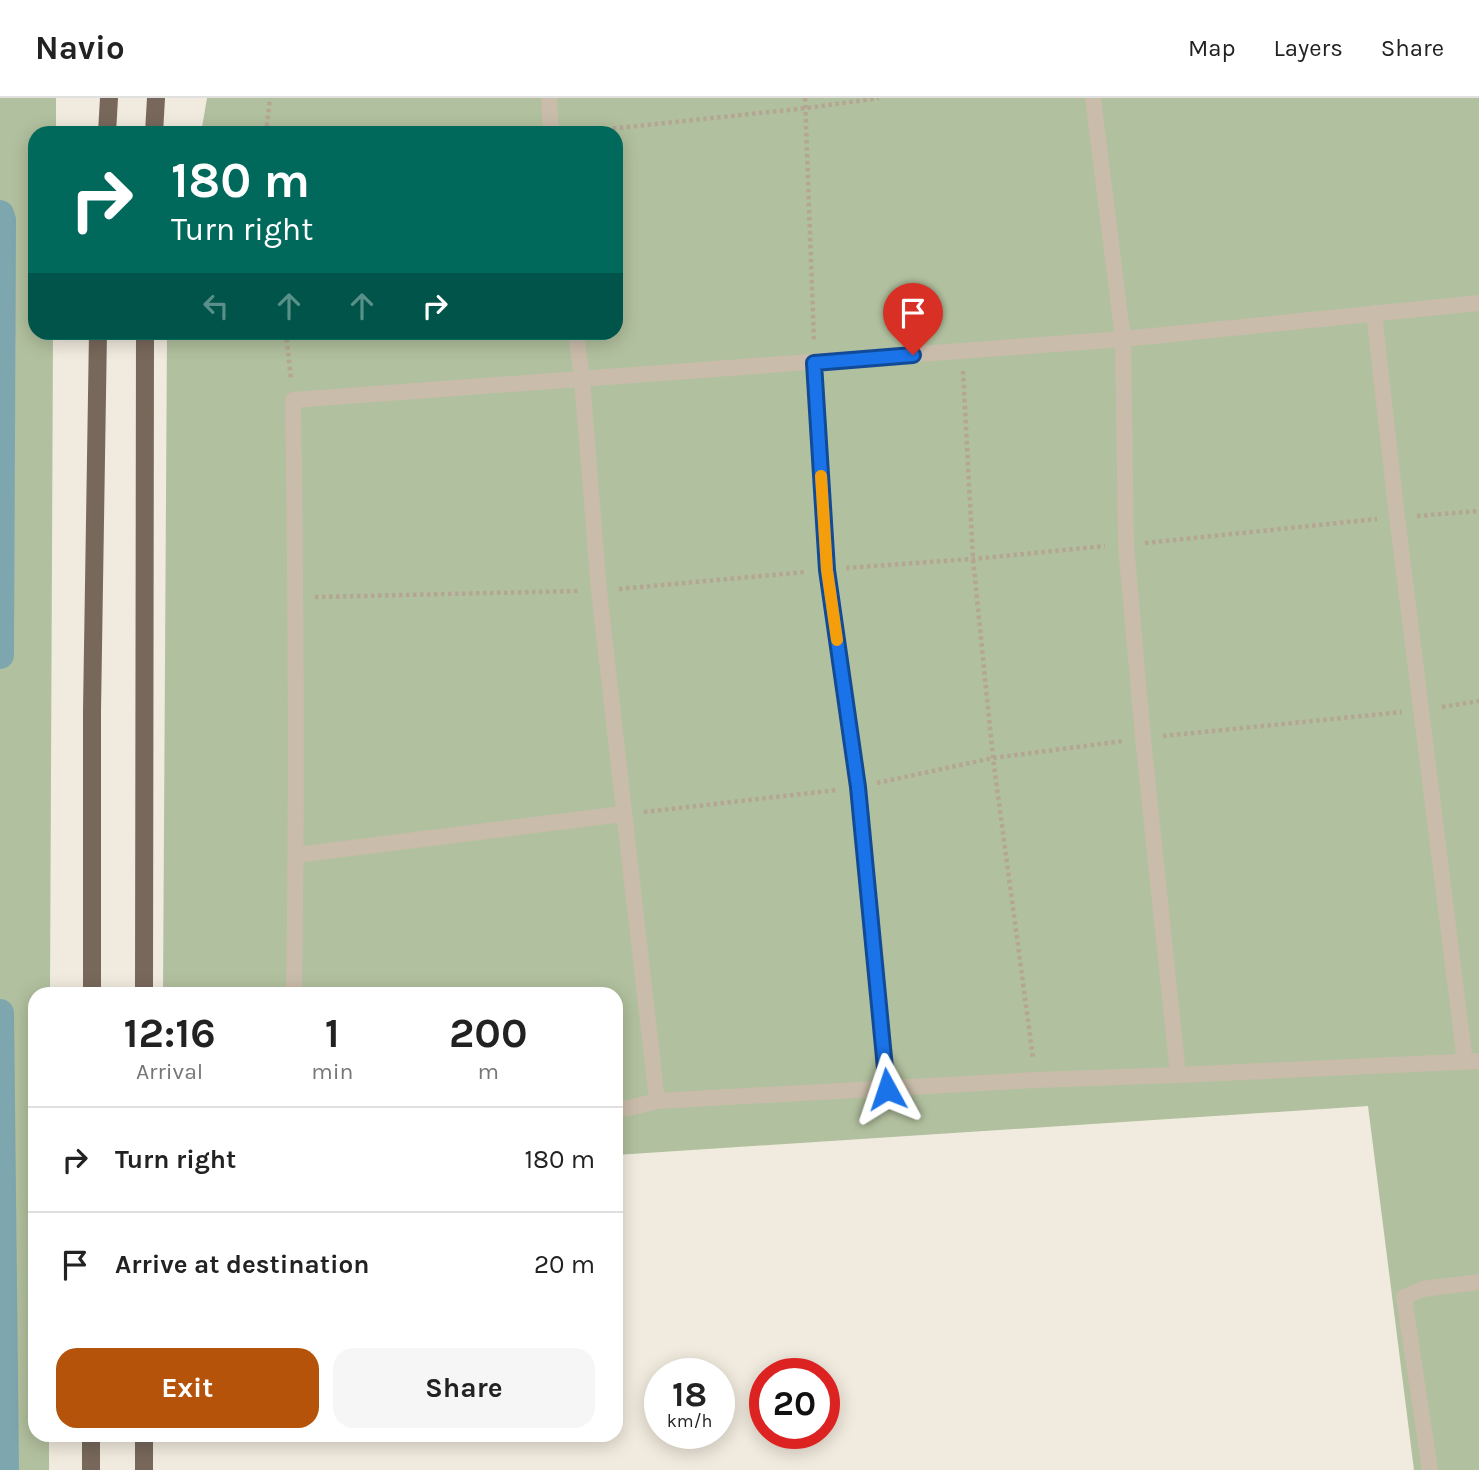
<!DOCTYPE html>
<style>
:root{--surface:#fff;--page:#f6f6f6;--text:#222;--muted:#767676;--line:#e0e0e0;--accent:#b45309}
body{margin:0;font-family:Karla,sans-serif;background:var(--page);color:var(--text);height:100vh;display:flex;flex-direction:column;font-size:26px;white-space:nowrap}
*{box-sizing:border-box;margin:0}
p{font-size:23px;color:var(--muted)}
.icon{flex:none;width:38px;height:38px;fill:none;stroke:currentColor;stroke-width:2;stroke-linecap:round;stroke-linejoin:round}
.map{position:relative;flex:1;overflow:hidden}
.sheet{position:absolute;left:28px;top:889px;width:595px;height:455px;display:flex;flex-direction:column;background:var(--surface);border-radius:21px;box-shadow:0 4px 18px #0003}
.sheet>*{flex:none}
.hud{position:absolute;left:28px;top:28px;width:595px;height:214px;border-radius:21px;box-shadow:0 4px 18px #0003;background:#00695c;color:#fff;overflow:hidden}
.speed{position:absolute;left:644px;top:1260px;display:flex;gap:14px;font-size:35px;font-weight:700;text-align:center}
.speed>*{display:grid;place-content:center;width:91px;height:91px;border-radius:50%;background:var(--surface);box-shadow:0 4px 18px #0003;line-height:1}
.speed small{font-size:18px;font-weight:400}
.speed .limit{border:10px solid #d22;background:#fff;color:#111}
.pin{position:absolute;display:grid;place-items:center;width:60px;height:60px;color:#fff;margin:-72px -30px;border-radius:50% 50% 50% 0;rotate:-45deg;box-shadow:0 0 7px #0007}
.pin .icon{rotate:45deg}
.me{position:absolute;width:77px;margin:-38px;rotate:355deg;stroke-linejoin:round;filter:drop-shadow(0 0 5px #0008)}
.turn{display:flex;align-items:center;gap:24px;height:147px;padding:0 28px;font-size:32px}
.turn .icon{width:91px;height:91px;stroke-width:2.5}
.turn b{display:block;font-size:49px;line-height:60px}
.lanes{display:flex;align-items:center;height:66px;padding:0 28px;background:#0003;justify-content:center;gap:35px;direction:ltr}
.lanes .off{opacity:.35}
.eta{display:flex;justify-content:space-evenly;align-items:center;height:119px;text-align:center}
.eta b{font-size:42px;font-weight:700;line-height:49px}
.primary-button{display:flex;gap:14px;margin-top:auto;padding:14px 28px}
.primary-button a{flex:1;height:80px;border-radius:21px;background:var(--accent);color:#fff;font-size:28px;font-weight:700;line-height:80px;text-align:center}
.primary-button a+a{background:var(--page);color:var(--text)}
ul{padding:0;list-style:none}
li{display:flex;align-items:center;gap:21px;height:105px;padding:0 28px;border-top:2px solid var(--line)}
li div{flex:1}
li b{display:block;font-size:26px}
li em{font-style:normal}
header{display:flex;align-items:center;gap:42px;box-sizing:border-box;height:98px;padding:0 35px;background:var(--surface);border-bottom:2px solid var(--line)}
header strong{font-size:33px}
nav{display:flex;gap:38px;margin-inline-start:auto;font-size:24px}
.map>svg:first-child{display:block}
</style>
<header>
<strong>Navio</strong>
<nav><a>Map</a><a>Layers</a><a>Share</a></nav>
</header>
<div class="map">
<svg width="1479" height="1372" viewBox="0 0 1479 1372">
<rect width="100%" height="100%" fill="#f1eade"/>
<g fill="#b1c09e">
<polygon points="0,0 56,0 56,35 35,35 35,234 53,235 50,896 35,896 35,1337 49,1337 49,1372 0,1372"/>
<polygon points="207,0 1479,0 1479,1372 1414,1372 1368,1008 616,1057 616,896 163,896 167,235 616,234 616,35 201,35"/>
</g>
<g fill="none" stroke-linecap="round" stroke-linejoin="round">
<g stroke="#7ea6ae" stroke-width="28">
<polyline points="0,116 2,122 0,557"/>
<polyline points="0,915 5,1372"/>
</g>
<g stroke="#b5a694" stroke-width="4.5" stroke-dasharray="3.5 3.5" stroke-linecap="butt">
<polyline points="805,0 814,244"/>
<polyline points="266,35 270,0"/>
<polyline points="571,35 807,10 879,0"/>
<polyline points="286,234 291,282"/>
<polyline points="963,273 973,461 993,660 1033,960"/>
<polyline points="1417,418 1479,413"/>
<polyline points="1145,445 1377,421"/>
<polyline points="846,470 973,461 1105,448"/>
<polyline points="619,491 805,474"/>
<polyline points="315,499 579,493"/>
<polyline points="1442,609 1479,603"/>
<polyline points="1163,638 1402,614"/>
<polyline points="877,685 993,660 1123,643"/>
<polyline points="644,714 837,692"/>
</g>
<g stroke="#c9bcaa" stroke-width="16">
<polyline points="549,0 551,35"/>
<polyline points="1093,0 1123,241 1126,447 1143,640 1178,977"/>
<polyline points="1374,215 1397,419 1465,964"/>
<polyline points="576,234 582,281 599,493 657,1003"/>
<polyline points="814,265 827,472 858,689 887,991"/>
<polyline points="296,757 623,716"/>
<path d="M294 896C297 698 296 500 293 302L1123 241 1479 205"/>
<polyline points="616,1010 629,1010 657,1003 1036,982 1178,977 1479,963"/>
<polyline points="1430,1372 1404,1199 1423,1191 1479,1184"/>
</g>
<g stroke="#78685b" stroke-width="18">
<polyline points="107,35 109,0"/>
<polyline points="154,35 156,0"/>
<polyline points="92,896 92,613 98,234"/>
<polyline points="144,896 145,234"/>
<polyline points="91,1372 91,1337"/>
<polyline points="144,1372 144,1337"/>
</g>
</g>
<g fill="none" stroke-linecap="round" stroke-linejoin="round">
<g stroke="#114b97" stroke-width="18">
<polyline id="route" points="887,991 858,689 827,472 814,265 913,257"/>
</g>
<use href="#route" stroke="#1a73e8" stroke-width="12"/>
<polyline stroke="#f59e0b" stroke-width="12" points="821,378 827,472 837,542"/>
</g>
</svg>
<div class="speed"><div>18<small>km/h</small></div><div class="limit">20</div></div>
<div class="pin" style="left:913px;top:257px;background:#d93025"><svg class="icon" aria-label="arrive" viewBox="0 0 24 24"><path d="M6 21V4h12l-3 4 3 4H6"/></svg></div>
<svg class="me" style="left:887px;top:991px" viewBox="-20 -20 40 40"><path d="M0-17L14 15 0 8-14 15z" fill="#1a73e8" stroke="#fff" stroke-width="4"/></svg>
<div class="hud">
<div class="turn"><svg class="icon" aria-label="right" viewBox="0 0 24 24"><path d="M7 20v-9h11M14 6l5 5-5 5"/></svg><div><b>180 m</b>Turn right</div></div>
<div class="lanes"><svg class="icon off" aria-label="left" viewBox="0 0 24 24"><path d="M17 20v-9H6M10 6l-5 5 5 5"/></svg><svg class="icon off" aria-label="ahead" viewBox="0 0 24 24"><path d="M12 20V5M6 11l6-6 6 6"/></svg><svg class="icon off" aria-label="ahead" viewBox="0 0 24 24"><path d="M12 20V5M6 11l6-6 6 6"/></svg><svg class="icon" aria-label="right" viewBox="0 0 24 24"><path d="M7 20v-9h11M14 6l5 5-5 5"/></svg></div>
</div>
<section class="sheet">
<div class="eta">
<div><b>12:16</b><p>Arrival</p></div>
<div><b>1</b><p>min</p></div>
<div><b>200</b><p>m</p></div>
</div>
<ul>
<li><svg class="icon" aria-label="right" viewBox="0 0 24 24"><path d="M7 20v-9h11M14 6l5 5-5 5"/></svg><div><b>Turn right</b></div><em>180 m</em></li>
<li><svg class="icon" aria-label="arrive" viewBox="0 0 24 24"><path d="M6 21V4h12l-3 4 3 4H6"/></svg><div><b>Arrive at destination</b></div><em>20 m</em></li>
</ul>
<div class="primary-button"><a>Exit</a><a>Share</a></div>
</section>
</div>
